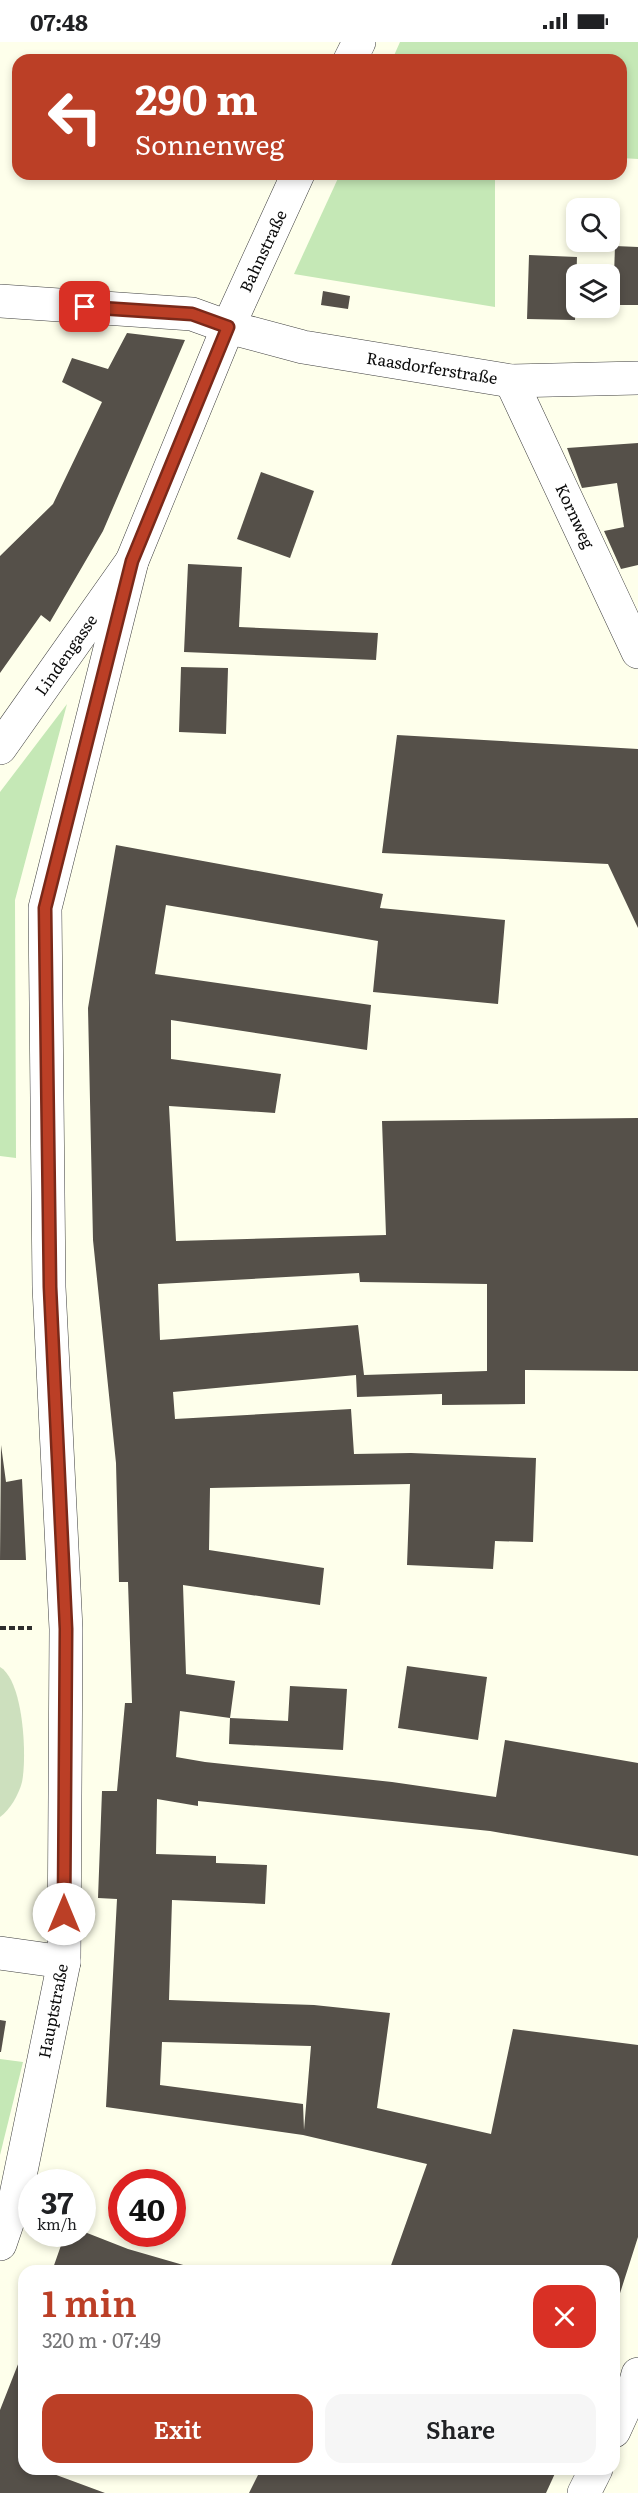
<!DOCTYPE html>
<meta charset="utf-8">
<style>
:root{--surface:#fff;--page:#f6f6f6;--text:#202124;--muted:#757577;--accent:#bb3f26}
body{margin:0;font-family:Literata,serif;background:var(--page);color:var(--text);height:100vh;display:flex;flex-direction:column;font-size:22px;white-space:nowrap}
*{box-sizing:border-box;margin:0}
p{font-size:20px;color:var(--muted)}
.icon{flex:none;width:33px;height:33px;fill:none;stroke:currentColor;stroke-width:2;stroke-linecap:round;stroke-linejoin:round}
.map{position:relative;flex:1;overflow:hidden}
.panel{position:absolute;left:18px;top:2223px;width:602px;height:210px;display:flex;flex-direction:column;background:var(--surface);border-radius:18px;box-shadow:0 3px 9px #0003}
.panel>*{flex:none}
.banner{position:absolute;left:12px;top:12px;width:615px;height:126px;border-radius:18px;box-shadow:0 3px 9px #0003;background:#bb3f26;color:#fff;overflow:hidden}
.fabs{position:absolute;left:566px;top:156px;display:grid;gap:12px}
.fabs a{display:grid;place-items:center;width:54px;height:54px;border-radius:12px;background:var(--surface);box-shadow:0 3px 9px #0003;font-size:30px}
.speed{position:absolute;left:18px;top:2127px;display:flex;gap:12px;font-size:30px;font-weight:700;text-align:center}
.speed>*{display:grid;place-content:center;width:78px;height:78px;border-radius:50%;background:var(--surface);box-shadow:0 3px 9px #0003;line-height:1}
.speed small{font-size:15px;font-weight:400}
.speed .limit{border:9px solid #d22;background:#fff;color:#111}
.pin{position:absolute;display:grid;place-items:center;width:51px;height:51px;color:#fff;margin:-26px;border-radius:12px;box-shadow:0 3px 9px #0006}
.me{position:absolute;width:66px;margin:-33px;rotate:0deg;stroke-linejoin:round;filter:drop-shadow(0 0 4px #0008)}
.turn{display:flex;align-items:center;gap:21px;height:126px;padding:0 24px;font-size:27px}
.turn .icon{width:78px;height:78px;stroke-width:2.5}
.turn b{display:block;font-size:42px;line-height:51px}
.round{display:grid;place-items:center;flex:none;width:63px;height:63px;border-radius:18px;background:var(--page)}
.summary{display:flex;align-items:center;justify-content:space-between;height:102px;padding:0 24px}
h1{font-size:36px;font-weight:600;line-height:45px;color:var(--accent)}
.cta{display:flex;gap:12px;margin-top:auto;padding:12px 24px}
.cta a{flex:1;height:69px;border-radius:18px;background:var(--accent);color:#fff;font-size:24px;font-weight:600;line-height:69px;text-align:center}
.cta a+a{background:var(--page);color:var(--text)}
.status{display:flex;justify-content:space-between;align-items:center;height:42px;padding:0 30px;background:var(--surface);direction:ltr}
.status svg{height:16px;fill:currentColor}
.map>svg:first-child{display:block}
</style>
<div class="status"><b>07:48</b><svg viewBox="0 0 49 12"><path d="M0 12V9h3v3zM5 12V6h3v6zM10 12V3h3v9zM15 12V0h3v12zM26 1h20v11H26zM47 4h2v5h-2z"/></svg></div>
<div class="map">
<svg width="638" height="2451" viewBox="0 0 638 2451">
<rect width="100%" height="100%" fill="#feffeb"/>
<g fill="#c5e8b6">
<polygon points="400,0 638,0 638,117 621,116 621,18 392,18"/>
<polygon points="340,132 495,132 495,265 294,232"/>
<polygon points="67,662 15,858 16,1116 0,1114 0,750"/>
<polygon points="0,2017 23,2020 0,2113"/>
</g>
<path fill="#cde0be" d="M0 1625C24 1639 27 1716 22 1740 19 1752 10 1768 0 1775Z"/>
<g fill="#555049" fill-rule="evenodd">
<polygon points="615,204 638,205 638,263 613,263"/>
<polygon points="529,213 577,215 575,278 527,277"/>
<polygon points="323,249 350,254 348,267 321,263"/>
<polygon points="127,291 185,298 103,489 50,580 41,573 0,631 0,514 53,462 102,360 62,340 72,316 108,327"/>
<polygon points="638,401 638,523 621,527 604,489 624,485 617,441 582,446 567,406"/>
<polygon points="261,430 314,449 290,516 237,497"/>
<polygon points="188,522 242,525 239,585 378,591 376,618 184,610"/>
<polygon points="181,625 228,626 226,692 179,690"/>
<polygon points="397,693 638,707 638,886 608,822 382,811"/>
<path d="M116 803 383 852 380 866 505 878 498 962 373 950 378 899 166 863 155 932 371 963 367 1008 171 978V1017L281 1032 275 1071 169 1064 176 1199 386 1193 382 1079 638 1076V1329L525 1328V1362L442 1363V1352L357 1355 356 1333 173 1350 175 1377 351 1367 354 1412 411 1411 536 1416 533 1500 495 1499 493 1527 407 1523 410 1442 210 1446 209 1508 324 1526 320 1563 183 1543 186 1632 235 1639 230 1676 180 1669 176 1715 205 1720 392 1740 496 1755 505 1698 638 1721V1814L490 1789 198 1759V1764L157 1757 156 1812 216 1814V1821L267 1823 265 1862 172 1858 169 1958 314 1963 390 1971 377 2066 491 2092 513 1987 638 2003V2195L614 2270V2229H389L427 2122 303 2093 106 2065 117 1857 98 1856 102 1749H117L125 1661H132L128 1540H119L116 1421 93 1198 88 966ZM359 1231 360 1240 487 1242V1329L364 1333 358 1283 160 1298 158 1242ZM162 2000 311 2004 304 2088 303 2062 160 2043Z"/>
<polygon points="1,1403 6,1440 22,1437 26,1518 0,1518"/>
<polygon points="407,1624 487,1635 478,1698 398,1686"/>
<polygon points="290,1644 347,1647 343,1708 229,1702 230,1676 288,1679"/>
<polygon points="0,1978 6,1979 1,2010 0,2010"/>
<polygon points="82,2189 128,2207 204,2229 52,2229 65,2192 82,2192"/>
<polygon points="24,2307 24,2427 53,2427 51,2431 105,2451 0,2451 0,2368"/>
<polygon points="261,2427 557,2427 546,2451 249,2451"/>
</g>
<g fill="none" stroke-linecap="round" stroke-linejoin="round">
<g stroke="#3f3f3f" stroke-width="34">
<g id="minor">
<polyline points="0,259 192,272 228,285"/>
<polyline points="511,339 638,610"/>
<polyline points="0,706 132,519"/>
<polyline points="0,1911 64,1920"/>
<polyline points="614,2389 635,2343 638,2332"/>
<polyline points="584,2451 596,2427"/>
</g>
</g>
<g stroke="#3f3f3f" stroke-width="34">
<g id="tertiary">
<polyline points="350,18 359,0"/>
<polyline points="228,285 303,305 511,339 638,336"/>
<polyline points="0,2202 15,2158 64,1920 66,1587 49,1245 45,866 132,519 228,285 298,132"/>
</g>
</g>
<polyline stroke="#2e2e2e" stroke-width="4" stroke-dasharray="6 3" stroke-linecap="butt" points="0,1586 32,1586"/>
<use href="#minor" stroke="#fff" stroke-width="33"/>
<use href="#tertiary" stroke="#fff" stroke-width="33"/>
</g>
<g fill="none" stroke-linecap="round" stroke-linejoin="round">
<g stroke="#7a2919" stroke-width="15">
<polyline id="route" points="64,1872 66,1587 50,1245 45,866 132,519 228,285 192,272 85,265"/>
</g>
<use href="#route" stroke="#bb3f26" stroke-width="10"/>
</g>
<g text-anchor="middle" stroke-width="6" stroke-linejoin="round" paint-order="stroke">
<g font-size="16" fill="#0c0c0c" stroke="#fff">
<text transform="translate(263 209) rotate(-65)" y="6">Bahnstraße</text>
<text transform="translate(432 326) rotate(9)" y="6">Raasdorferstraße</text>
<text transform="translate(575 474) rotate(65)" y="6">Kornweg</text>
<text transform="translate(66 613) rotate(-55)" y="6">Lindengasse</text>
<text transform="translate(53 1969) rotate(-79)" y="6">Hauptstraße</text>
</g>
</g>
</svg>
<div class="fabs">
<a><svg class="icon" aria-label="search" viewBox="0 0 24 24"><circle cx="10" cy="10" r="6"/><path d="M15 15l6 6"/></svg></a>
<a><svg class="icon" aria-label="layers" viewBox="0 0 24 24"><path d="M12 4l9 5-9 5-9-5zM3 14l9 5 9-5"/></svg></a>
</div>
<div class="speed"><div>37<small>km/h</small></div><div class="limit">40</div></div>
<div class="pin" style="left:85px;top:265px;background:#d93025"><svg class="icon" aria-label="arrive" viewBox="0 0 24 24"><path d="M6 21V4h12l-3 4 3 4H6"/></svg></div>
<svg class="me" style="left:64px;top:1872px" viewBox="-20 -20 40 40"><circle r="19" fill="#fff"/><path d="M0-13L10 11 0 6-10 11z" fill="#bb3f26"/></svg>
<div class="banner">
<div class="turn"><svg class="icon" aria-label="left" viewBox="0 0 24 24"><path d="M17 20v-9H6M10 6l-5 5 5 5"/></svg><div><b>290 m</b>Sonnenweg</div></div>
</div>
<section class="panel">
<div class="summary"><div><h1>1 min</h1><p>320 m · 07:49</p></div><a class="round" style="background:#d93025;color:#fff"><svg class="icon" aria-label="close" viewBox="0 0 24 24"><path d="M6 6l12 12M18 6L6 18"/></svg></a></div>
<div class="cta"><a>Exit</a><a>Share</a></div>
</section>
</div>
